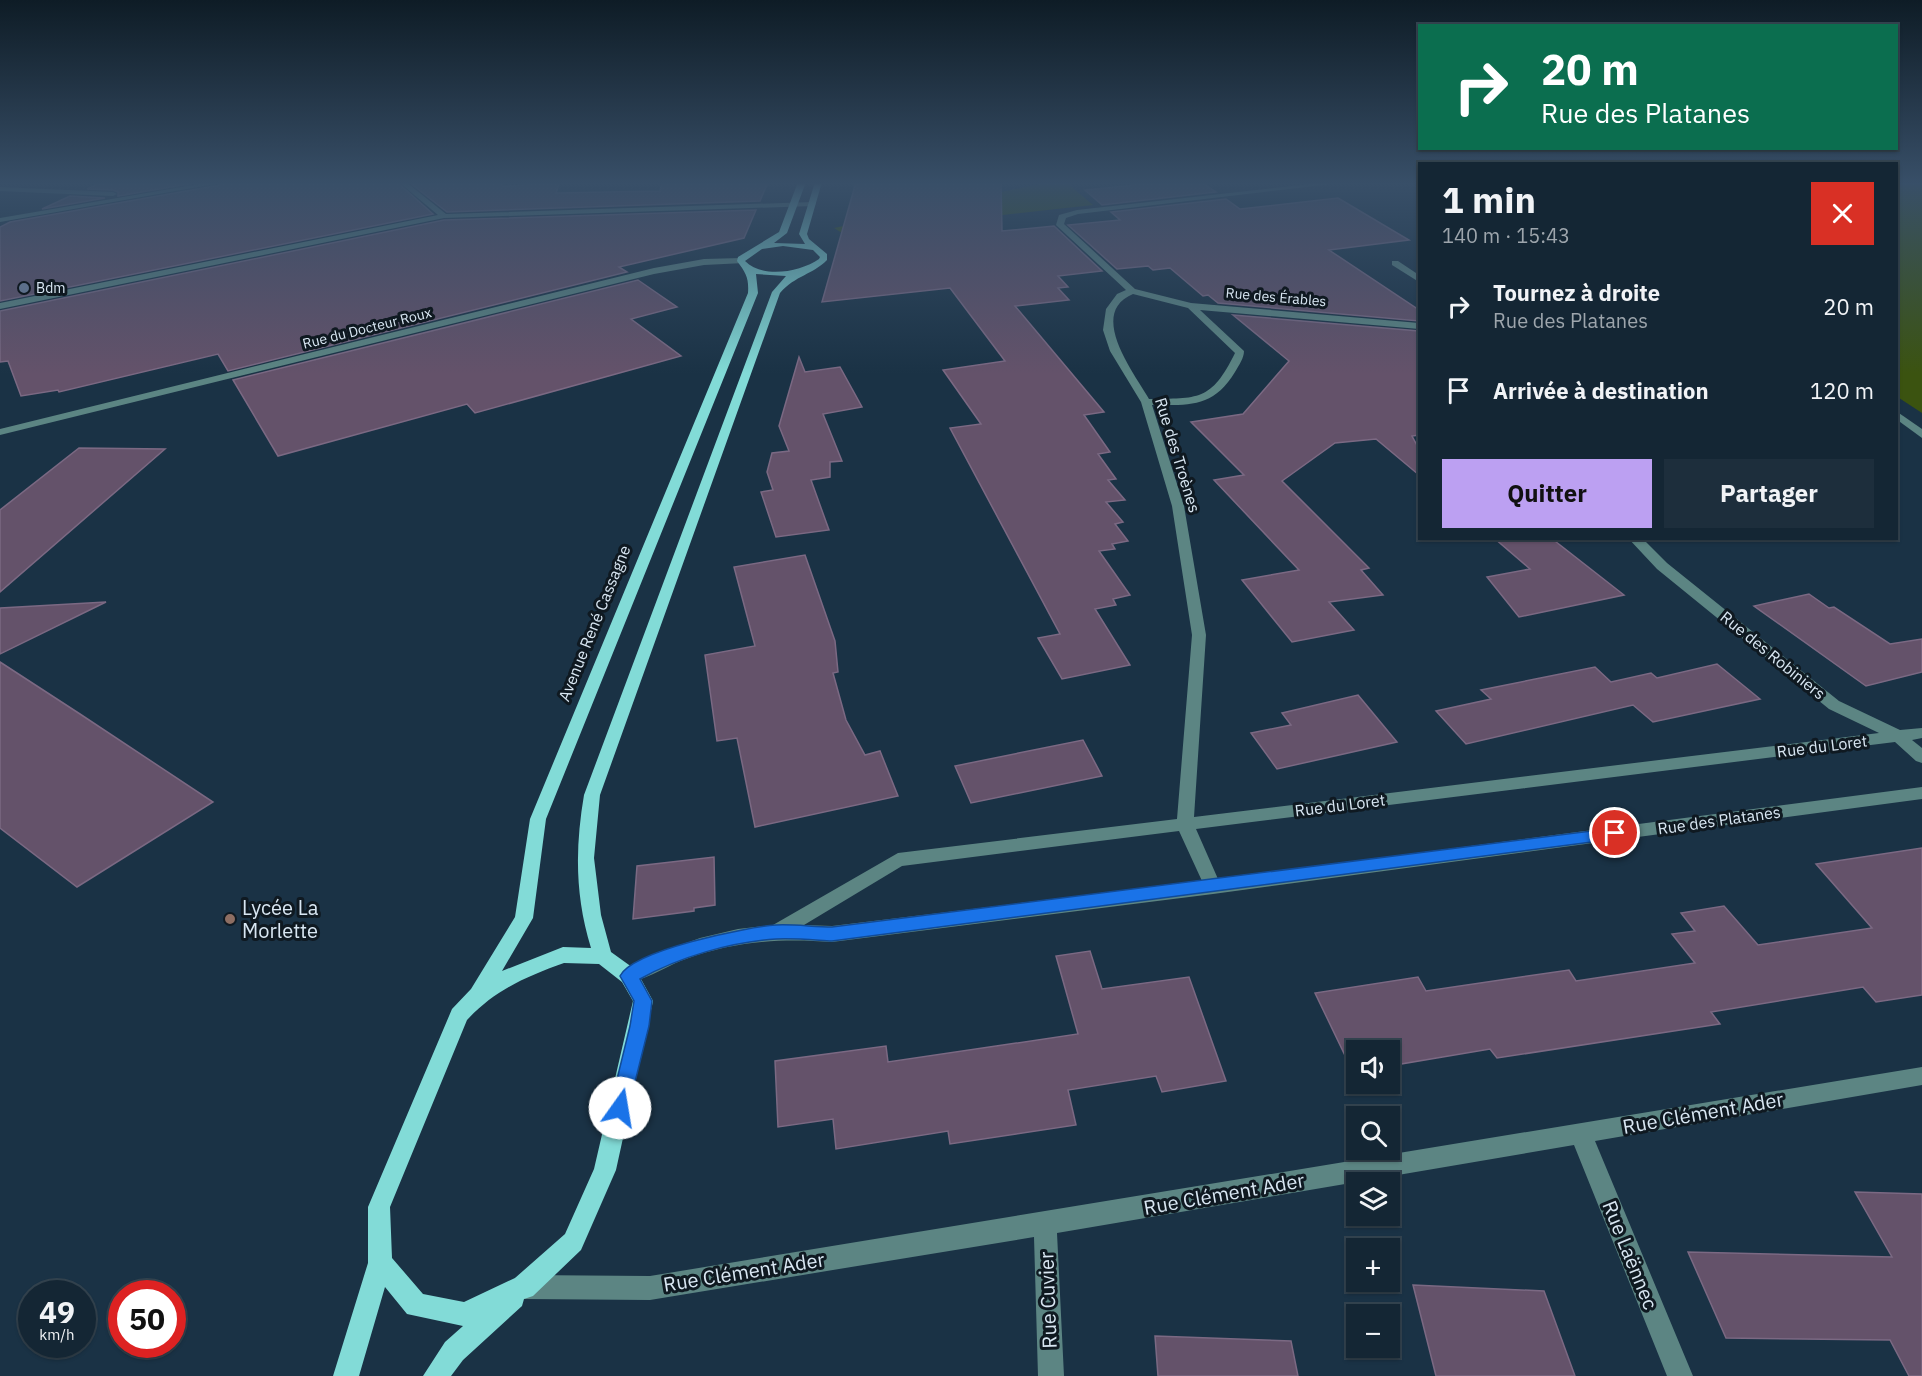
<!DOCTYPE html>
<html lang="fr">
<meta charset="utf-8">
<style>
:root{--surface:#142634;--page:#1d2e3c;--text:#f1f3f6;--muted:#9da5ac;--line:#33434f;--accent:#bca0f2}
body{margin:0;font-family:"IBM Plex Sans",sans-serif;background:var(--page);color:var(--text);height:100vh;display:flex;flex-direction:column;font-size:22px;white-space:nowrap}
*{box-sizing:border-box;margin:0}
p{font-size:20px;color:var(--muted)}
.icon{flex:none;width:33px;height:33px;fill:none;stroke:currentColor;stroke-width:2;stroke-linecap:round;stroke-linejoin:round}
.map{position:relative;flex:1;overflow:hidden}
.panel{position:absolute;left:1418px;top:162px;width:480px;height:378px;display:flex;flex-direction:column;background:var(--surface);border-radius:0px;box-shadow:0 2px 4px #0004,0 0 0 2px var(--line)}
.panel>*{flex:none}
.top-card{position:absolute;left:1418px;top:24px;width:480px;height:126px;border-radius:0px;box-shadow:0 2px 4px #0004,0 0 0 2px var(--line);background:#0b6e4f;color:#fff;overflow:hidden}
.tools{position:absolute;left:1346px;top:1040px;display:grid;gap:12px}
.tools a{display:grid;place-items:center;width:54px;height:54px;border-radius:0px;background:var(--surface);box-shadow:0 2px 4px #0004,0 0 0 2px var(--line);font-size:30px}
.speed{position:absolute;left:18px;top:1280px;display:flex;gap:12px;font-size:30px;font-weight:700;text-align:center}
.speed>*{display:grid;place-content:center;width:78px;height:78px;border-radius:50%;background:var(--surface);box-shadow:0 2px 4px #0004,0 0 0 2px var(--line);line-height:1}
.speed small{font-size:15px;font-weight:400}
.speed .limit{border:9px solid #d22;background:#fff;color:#111}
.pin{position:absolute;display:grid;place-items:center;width:51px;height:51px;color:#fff;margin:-26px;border:3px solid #fff;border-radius:50%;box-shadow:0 2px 6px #0007}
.me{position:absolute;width:66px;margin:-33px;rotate:13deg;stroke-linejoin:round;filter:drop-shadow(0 0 4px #0008)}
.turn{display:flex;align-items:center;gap:21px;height:126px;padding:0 24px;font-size:27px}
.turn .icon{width:78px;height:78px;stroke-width:2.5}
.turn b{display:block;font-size:42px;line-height:51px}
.round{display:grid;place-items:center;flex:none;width:63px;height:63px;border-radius:0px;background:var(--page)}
.overview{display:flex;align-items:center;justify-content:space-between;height:102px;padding:0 24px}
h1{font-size:36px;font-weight:700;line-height:45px}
.primary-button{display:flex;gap:12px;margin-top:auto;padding:12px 24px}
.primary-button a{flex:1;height:69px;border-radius:0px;background:var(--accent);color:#111;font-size:24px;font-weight:700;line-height:69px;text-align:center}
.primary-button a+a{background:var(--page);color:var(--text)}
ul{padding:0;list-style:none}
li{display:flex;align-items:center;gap:18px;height:84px;padding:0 24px}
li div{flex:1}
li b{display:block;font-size:22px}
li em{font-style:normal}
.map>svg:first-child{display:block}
</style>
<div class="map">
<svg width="1922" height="1376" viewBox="0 0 1922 1376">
<rect width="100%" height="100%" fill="#1a3245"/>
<g fill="#3b5310">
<polygon points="1048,182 1066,182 1093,205 842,233 834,228"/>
<polygon points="1896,182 1922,182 1922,413 1896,396"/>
</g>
<g fill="#64526a" stroke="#7b6983" stroke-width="1.5">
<polygon points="103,182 200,182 118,196 118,192 113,190 87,189"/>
<polygon points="228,182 308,182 312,185 332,182 397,182 433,214 0,301 0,227 10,222 226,184"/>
<polygon points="409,182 502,182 503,186 559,184 556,193 660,191 662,182 768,182 760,201 447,212"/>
<polygon points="856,182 1001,182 1002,231 1054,226 1102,271 1058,276 1068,287 1058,288 1069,300 1015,306 1104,412 1084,415 1110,452 1098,454 1116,479 1108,480 1125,500 1106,502 1123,522 1115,524 1128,541 1112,544 1115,549 1099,551 1130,595 1113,599 1116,605 1095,609 1130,665 1062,679 1038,638 1060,634 950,428 981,424 943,370 1005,361 950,288 822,302"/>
<polygon points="1164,182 1201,182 1216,192 1102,205 1085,190"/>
<polygon points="70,196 105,198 42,209"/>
<polygon points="1338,198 1409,240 1329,250 1419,310 1419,321 1218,303 1208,295 1203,296 1170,268 1153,270 1148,266 1117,269 1068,225 1120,220 1111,212 1226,199 1240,209"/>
<polygon points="756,210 744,238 619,267 627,272 228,371 218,354 59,392 58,390 21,396 8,361 0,362 0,311 444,220"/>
<polygon points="638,280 677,307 631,319 681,356 475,413 467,404 278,456 233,380"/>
<polygon points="1233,315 1419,331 1419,435 1412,436 1419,449 1419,475 1376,439 1335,443 1282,481 1369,568 1361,570 1383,595 1329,602 1354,630 1292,642 1242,580 1299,570 1214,480 1244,475 1191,422 1243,414 1289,361"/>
<polygon points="799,357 805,372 840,367 862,407 823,414 842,461 830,462 830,477 811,480 829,530 776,537 761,492 773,490 767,472 772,453 789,451 779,426"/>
<polygon points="79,448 165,449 0,592 0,510"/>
<polygon points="1494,538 1551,538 1624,595 1519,617 1487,577 1530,569"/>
<polygon points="805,555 835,641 838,672 833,673 846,720 865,755 880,751 898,796 755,827 737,738 717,741 705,655 755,646 734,567"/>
<polygon points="1809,594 1829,608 1834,607 1890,644 1922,639 1922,672 1866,686 1754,606"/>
<polygon points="106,602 0,654 0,608"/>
<polygon points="0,662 80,714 213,802 77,887 0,828"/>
<polygon points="1717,664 1760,699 1653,722 1633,705 1466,744 1436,711 1491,699 1481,690 1595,667 1611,682 1651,673 1657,678"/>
<polygon points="1358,695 1397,742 1277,769 1251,733 1291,725 1282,713"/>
<polygon points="1083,740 1102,776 971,803 955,766"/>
<polygon points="1922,848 1922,995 1876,1002 1863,987 1711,1012 1720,1024 1497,1058 1490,1049 1389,1066 1389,1050 1356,1050 1356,1070 1352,1070 1315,993 1418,977 1426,991 1569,970 1576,981 1695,963 1672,934 1695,931 1681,913 1724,906 1758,945 1872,928 1816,864"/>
<polygon points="714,857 715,905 694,908 694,911 633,919 637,866"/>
<polygon points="1090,951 1102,989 1189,977 1226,1081 1162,1092 1156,1076 1068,1090 1076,1125 950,1144 948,1131 836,1149 833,1119 778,1127 775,1061 886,1046 888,1062 1078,1034 1056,956"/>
<polygon points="1855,1192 1922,1194 1922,1376 1909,1376 1890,1340 1726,1338 1688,1252 1892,1257"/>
<polygon points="1413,1285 1544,1291 1575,1376 1436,1376"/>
<polygon points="1155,1336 1291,1341 1298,1376 1158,1376"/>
</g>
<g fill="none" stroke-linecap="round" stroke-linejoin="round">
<g fill="#5c8583" fill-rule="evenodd">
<polygon points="211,182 226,182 0,222 0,218"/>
<polygon points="399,182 406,182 446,214 812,202 816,204 812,206 444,218 0,309 0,303 438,215"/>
<path d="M1328 182H1348L1078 214 1066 218 1064 224 1135 289 1191 303 1419 323V329L1200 310 1244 351C1244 358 1239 365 1235 372 1213 408 1190 405 1152 405L1184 506 1206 635 1194 817 1879 733 1829 709 1657 569 1628 538H1642L1667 563 1839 701 1900 730 1922 728V738L1912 740 1922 748V763L1916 761 1895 742 1196 829 1218 879 1922 787V799L1213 894 832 942C782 938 734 941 686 959 670 964 636 986 622 982L619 976 622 970 657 954 700 938 738 929 773 925 898 853 1177 819 1192 635 1172 506 1141 402 1110 351 1103 330 1106 309 1117 294 1126 290 1056 225 1059 215 1077 210ZM1133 294 1188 308 1235 353C1211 402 1198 398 1149 399 1134 373 1087 313 1133 294ZM1179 831 1202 881 832 926 804 925 902 866Z"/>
<polygon points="0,187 113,192 117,194 113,196 0,191"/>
<polygon points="741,258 745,261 744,263 704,265 654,274 0,435 0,429 654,268 704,259"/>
<polygon points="1392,261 1398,261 1419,275 1419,282 1392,265"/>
<polygon points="1896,411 1922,429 1922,438 1896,419"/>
<polygon points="1922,1067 1922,1085 1595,1141 1693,1376 1667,1376 1574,1145 1057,1233 1064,1376 1038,1376 1034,1237 650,1300 524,1299 515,1296 512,1287 515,1278 524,1275 650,1276"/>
</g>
<path fill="#82dbd7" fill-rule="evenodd" d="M798 182H806L787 233 774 243 805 244 799 234 815 182H822L807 234 809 239 827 254V260C812 275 796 275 780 293L600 795 594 858 601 915 611 952 636 970 653 1001 616 1170 581 1250 533 1296 524 1299 522 1306 463 1360 451 1376H423L445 1342 463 1326 407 1314 385 1287 359 1376H333L368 1263V1207L452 1009 471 989 515 917 530 819 748 293C749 278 746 273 737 261L738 257 779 232ZM783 246 813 250 820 257 819 259C800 272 763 279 745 261L762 249ZM756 274 786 276 772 292 584 795C575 848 575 896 591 948L563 947 502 971 533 918 546 819 758 293ZM564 963 599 964 622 982 633 1001 594 1169 565 1234 515 1278 464 1302 423 1294 392 1258 390 1207 467 1020C495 990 525 977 564 963Z"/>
</g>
<linearGradient id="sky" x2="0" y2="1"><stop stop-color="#0e1c26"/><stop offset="0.49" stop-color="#384f68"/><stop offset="1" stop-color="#384f68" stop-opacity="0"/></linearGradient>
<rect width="1922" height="374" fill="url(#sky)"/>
<path fill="#1a73e8" stroke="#114b97" stroke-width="1.5" d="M1615 828 1620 829 1622 833 1620 837 1615 839 832 941C814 940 794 938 776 939 731 942 679 957 640 979L652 1001 649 1026 627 1114 620 1117 613 1114 610 1108 630 1026 634 1001 620 976C633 950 747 927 776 925 794 924 814 927 832 927Z"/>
<circle fill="#5c6f8a" stroke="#0f1921" stroke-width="2" cx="24" cy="288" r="6"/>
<circle fill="#8d6e63" stroke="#0f1921" stroke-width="2" cx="230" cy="919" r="6"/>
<g text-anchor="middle" stroke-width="6" stroke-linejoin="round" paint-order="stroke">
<g font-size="14" fill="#d9e7f3" stroke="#0f1921" text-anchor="start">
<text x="36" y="293">Bdm</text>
</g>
<g font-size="14" fill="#d9e7f3" stroke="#0f1921">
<text transform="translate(1276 297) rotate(5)" y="5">Rue des Érables</text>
<text transform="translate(367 328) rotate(-14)" y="5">Rue du Docteur Roux</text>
</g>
<g font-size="16" fill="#d9e7f3" stroke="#0f1921">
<text transform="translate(1178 455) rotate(73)" y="6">Rue des Troènes</text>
<text transform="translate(594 623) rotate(-68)" y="6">Avenue René Cassagne</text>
<text transform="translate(1773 655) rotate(39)" y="6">Rue des Robiniers</text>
<text transform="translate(1822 746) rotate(-7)" y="6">Rue du Loret</text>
<text transform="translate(1340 805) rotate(-7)" y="6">Rue du Loret</text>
<text transform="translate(1719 820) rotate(-8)" y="6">Rue des Platanes</text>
</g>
<g font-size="20" fill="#d9e7f3" stroke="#0f1921" text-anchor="start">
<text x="242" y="915">Lycée La<tspan x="242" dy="23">Morlette</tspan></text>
</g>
<g font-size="20" fill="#d9e7f3" stroke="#0f1921">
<text transform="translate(1703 1113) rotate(-10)" y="7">Rue Clément Ader</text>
<text transform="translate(1224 1194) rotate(-10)" y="7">Rue Clément Ader</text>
<text transform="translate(1630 1255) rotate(68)" y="7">Rue Laënnec</text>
<text transform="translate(744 1272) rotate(-9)" y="7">Rue Clément Ader</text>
<text transform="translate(1048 1300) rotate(-92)" y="7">Rue Cuvier</text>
</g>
</g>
</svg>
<div class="tools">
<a><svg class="icon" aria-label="sound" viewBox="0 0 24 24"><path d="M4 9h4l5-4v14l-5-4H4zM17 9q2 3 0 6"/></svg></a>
<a><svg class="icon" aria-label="search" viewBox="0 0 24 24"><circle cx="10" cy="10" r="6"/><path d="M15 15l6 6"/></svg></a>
<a><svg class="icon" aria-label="layers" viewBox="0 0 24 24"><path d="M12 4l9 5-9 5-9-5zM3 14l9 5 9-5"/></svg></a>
<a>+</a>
<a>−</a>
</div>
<div class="speed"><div>49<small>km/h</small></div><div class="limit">50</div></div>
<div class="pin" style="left:1615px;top:833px;background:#d93025"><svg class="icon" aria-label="arrive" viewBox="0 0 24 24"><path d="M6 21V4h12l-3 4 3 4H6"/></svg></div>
<svg class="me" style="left:620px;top:1108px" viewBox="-20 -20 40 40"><circle r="19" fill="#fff"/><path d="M0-13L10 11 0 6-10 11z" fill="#1a73e8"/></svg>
<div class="top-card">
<div class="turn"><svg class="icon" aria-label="right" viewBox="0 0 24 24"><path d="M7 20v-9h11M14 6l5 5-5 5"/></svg><div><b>20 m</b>Rue des Platanes</div></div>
</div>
<section class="panel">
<div class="overview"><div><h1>1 min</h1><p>140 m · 15:43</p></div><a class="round" style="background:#d93025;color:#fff"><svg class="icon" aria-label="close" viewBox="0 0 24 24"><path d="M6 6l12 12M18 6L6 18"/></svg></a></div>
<ul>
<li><svg class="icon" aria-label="right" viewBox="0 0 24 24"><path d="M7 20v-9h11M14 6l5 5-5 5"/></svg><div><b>Tournez à droite</b><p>Rue des Platanes</p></div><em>20 m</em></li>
<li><svg class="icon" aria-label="arrive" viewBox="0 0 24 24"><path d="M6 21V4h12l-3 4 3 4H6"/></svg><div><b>Arrivée à destination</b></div><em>120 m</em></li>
</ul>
<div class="primary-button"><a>Quitter</a><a>Partager</a></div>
</section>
</div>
